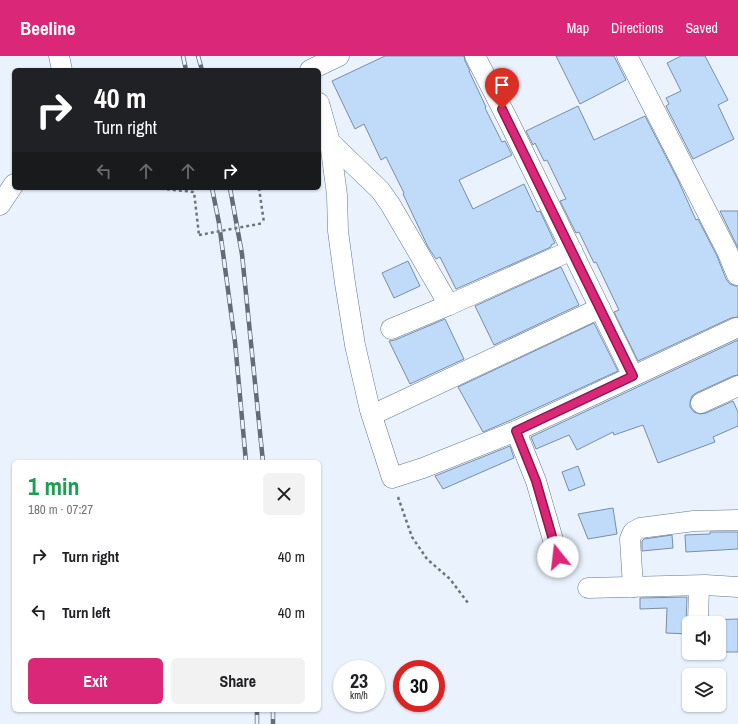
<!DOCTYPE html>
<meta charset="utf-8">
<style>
:root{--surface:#fff;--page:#f2f2f2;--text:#202124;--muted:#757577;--accent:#db2777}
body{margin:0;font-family:"Archivo Narrow",sans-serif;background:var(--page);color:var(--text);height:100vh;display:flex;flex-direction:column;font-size:15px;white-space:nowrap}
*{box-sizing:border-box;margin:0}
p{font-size:13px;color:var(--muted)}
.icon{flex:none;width:22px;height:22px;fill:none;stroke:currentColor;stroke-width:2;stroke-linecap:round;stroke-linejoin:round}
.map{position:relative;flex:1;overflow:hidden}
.side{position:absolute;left:12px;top:404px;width:309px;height:252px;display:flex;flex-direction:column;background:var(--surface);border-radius:6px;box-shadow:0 1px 3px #0004}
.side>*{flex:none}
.top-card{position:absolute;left:12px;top:12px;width:309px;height:122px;border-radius:6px;box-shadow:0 1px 3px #0004;background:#202124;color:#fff;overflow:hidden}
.fabs{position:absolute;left:682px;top:560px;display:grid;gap:8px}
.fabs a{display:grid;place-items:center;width:44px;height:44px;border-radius:6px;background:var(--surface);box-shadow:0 1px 3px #0004;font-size:20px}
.speed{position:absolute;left:333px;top:604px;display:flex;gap:8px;font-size:20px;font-weight:700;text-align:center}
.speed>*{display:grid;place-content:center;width:52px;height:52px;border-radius:50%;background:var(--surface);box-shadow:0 1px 3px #0004;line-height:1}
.speed small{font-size:10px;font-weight:400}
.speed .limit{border:6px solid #d22;background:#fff;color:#111}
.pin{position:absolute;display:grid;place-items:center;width:34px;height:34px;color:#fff;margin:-41px -17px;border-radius:50% 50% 50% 0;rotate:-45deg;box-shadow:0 0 4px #0007}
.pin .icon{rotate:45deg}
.me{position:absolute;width:44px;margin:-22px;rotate:344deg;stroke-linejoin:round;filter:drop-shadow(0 0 3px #0008)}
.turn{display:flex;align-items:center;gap:14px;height:84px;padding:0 16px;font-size:18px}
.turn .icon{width:52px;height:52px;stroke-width:2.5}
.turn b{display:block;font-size:28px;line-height:34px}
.lanes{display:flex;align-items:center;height:38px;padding:0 16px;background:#0003;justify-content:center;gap:20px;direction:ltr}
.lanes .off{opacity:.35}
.round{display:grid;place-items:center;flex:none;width:42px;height:42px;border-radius:6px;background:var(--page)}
.overview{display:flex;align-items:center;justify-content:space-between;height:68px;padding:0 16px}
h1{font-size:24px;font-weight:700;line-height:30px;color:#1e9e55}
.primary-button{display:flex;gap:8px;margin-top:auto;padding:8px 16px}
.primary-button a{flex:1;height:46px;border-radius:6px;background:var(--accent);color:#fff;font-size:16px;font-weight:700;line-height:46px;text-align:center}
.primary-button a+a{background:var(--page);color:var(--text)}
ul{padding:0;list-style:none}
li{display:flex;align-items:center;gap:12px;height:56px;padding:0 16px}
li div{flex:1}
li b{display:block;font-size:15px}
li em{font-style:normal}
header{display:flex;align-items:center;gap:24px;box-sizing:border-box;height:56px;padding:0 20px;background:var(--accent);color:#fff}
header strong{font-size:19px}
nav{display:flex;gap:22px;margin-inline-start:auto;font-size:14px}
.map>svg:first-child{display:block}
</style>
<header>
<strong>Beeline</strong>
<nav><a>Map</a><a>Directions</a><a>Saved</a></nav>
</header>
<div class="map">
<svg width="738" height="668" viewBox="0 0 738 668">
<rect width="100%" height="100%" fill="#e9f2fd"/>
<g fill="#c0dbfa" stroke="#788ea6">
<polygon points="385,0 464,0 465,5 470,15 469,15 486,51 485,52 502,86 505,85 512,99 459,124 473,153 524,128 537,156 540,155 555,187 551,189 551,191 456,233 440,201 436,203 428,191 403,138 404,137 386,101 381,104 364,68 355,73 332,25"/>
<polygon points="556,0 614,0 626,24 580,48"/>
<polygon points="681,0 705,0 728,44 718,49 734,83 693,103 666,50 669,48 666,42 681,35 667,7"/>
<polygon points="578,50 594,84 645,60 678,124 696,164 698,163 717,200 726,223 730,228 735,230 738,230 738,261 731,262 638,305 614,256 619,254 596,206 594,207 579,176 576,177 560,145 566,143 547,104 544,105 535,87 533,89 526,75"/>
<polygon points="720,155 738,155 738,192 737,190"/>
<polygon points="408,205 420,230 394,242 382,217"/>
<polygon points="561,211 579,249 494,289 475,250"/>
<polygon points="445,263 464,303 410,328 389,285 395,284"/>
<polygon points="594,267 618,315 511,364 483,376 458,331"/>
<polygon points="738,284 738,319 733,320 696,337 692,340 690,346 690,351 694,356 700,358 706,357 733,345 738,356 738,370 713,381 715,386 658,407 643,369 614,379 613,376 577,394 569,379 536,393 531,381"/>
<polygon points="510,390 514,402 443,433 435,420"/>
<polygon points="578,410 585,429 569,435 562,416"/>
<polygon points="613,452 617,478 588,483 578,458"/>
<polygon points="710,476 738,476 738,493 686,496 685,479 710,478"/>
<polygon points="672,479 673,492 642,495 642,485 644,483"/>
<polygon points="687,541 686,567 689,574 689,578 666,577 667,552 640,553 640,542"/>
<polygon points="738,563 738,596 719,596 719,567 710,567 710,564"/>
</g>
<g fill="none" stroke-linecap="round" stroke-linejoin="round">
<g stroke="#637890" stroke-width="21">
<g id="street">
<polyline points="59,0 62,14"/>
<polyline points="475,0 509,66 633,320"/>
<polyline points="627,0 727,195 737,219"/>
<polyline points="310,14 339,0"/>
<polyline points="319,47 330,86 380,134 390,148 449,249"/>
<polyline points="330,86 337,139 338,175 345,227 355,289 370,354 392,422 423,412 516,375 736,272"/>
<polyline points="0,149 14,128"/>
<polyline points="391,273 449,249 572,194"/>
<polyline points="701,347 738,330"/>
<polyline points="372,359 600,252"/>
<polyline points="516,375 536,425 558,501"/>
<polyline points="633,531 630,483 633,476 640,472 694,465 738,464"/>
<polyline points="588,532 705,529 738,531"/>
<polyline points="698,567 699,530"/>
</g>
</g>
<g stroke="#6c747d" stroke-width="2.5" stroke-dasharray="3 3" stroke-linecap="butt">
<polyline points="155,132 194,136 199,179"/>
<polyline points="259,132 264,167"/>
<polyline points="398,441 412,481 427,503 450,523 468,547"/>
</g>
<use href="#street" stroke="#fff" stroke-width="20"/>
<g stroke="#636b74" stroke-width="4.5">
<g id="rail">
<polyline points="183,0 186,14"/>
<polyline points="198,0 202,14"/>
<polyline points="212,132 219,167 235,286 246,406"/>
<polyline points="230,132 242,198 263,406"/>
<polyline points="273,654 273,668"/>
<polyline points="257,668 257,654"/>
</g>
</g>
<use href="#rail" stroke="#e9f2fd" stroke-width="3" stroke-dasharray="9" stroke-linecap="butt"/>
<polyline stroke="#6c747d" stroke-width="2.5" stroke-dasharray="3 3" stroke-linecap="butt" points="199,179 264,167"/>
</g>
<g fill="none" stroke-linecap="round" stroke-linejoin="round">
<g stroke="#8e194d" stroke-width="10">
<polyline id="route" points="502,53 633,320 516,375 536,425 558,501"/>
</g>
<use href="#route" stroke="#db2777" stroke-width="7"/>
</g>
</svg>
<div class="fabs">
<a><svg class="icon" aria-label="sound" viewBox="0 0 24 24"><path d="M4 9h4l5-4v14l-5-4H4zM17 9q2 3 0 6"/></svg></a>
<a><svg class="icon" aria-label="layers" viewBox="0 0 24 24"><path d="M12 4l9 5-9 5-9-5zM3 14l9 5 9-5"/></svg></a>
</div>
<div class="speed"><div>23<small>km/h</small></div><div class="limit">30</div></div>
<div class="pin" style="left:502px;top:53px;background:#d93025"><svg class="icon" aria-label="arrive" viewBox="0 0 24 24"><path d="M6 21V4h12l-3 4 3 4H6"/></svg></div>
<svg class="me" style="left:558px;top:501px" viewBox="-20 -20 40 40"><circle r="19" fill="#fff"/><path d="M0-13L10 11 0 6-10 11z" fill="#db2777"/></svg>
<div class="top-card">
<div class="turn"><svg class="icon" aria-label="right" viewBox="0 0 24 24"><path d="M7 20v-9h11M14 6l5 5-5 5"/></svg><div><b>40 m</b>Turn right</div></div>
<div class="lanes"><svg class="icon off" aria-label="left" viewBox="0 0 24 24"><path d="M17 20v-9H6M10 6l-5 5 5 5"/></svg><svg class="icon off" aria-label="ahead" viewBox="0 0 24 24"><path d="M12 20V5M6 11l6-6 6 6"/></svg><svg class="icon off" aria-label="ahead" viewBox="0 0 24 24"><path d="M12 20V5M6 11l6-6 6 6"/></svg><svg class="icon" aria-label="right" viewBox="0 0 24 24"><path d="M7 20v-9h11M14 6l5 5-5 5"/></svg></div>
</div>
<section class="side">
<div class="overview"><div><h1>1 min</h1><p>180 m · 07:27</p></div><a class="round"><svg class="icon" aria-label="close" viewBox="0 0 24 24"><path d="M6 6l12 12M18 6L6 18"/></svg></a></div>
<ul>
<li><svg class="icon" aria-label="right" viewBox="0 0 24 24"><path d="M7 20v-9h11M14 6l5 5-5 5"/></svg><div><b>Turn right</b></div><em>40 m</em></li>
<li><svg class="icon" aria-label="left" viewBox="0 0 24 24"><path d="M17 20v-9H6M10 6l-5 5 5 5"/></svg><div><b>Turn left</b></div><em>40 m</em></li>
</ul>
<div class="primary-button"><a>Exit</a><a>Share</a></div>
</section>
</div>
